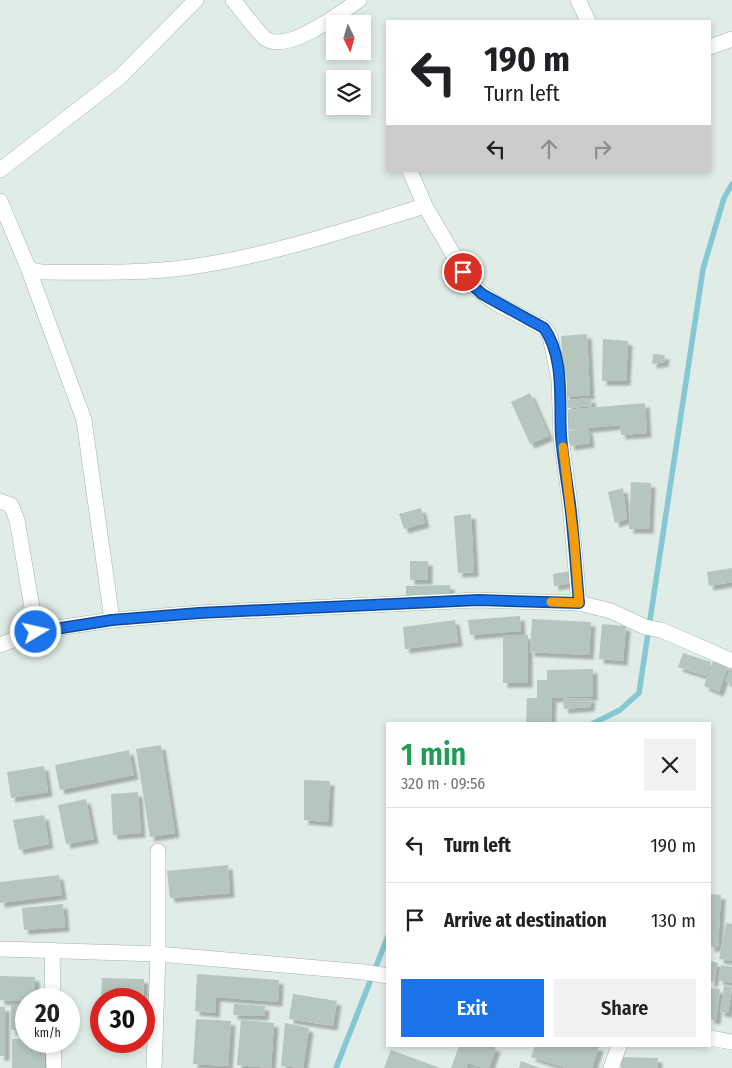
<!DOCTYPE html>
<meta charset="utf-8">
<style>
:root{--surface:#fff;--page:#f2f2f2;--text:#202124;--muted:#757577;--line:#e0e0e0;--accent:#1a73e8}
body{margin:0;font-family:"Fira Sans Condensed",sans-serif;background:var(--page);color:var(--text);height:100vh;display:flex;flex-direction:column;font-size:19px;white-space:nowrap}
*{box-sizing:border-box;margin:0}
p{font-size:16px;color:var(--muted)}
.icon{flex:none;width:28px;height:28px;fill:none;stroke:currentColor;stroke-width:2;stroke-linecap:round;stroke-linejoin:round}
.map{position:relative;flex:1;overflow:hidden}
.sheet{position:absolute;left:386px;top:722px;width:325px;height:325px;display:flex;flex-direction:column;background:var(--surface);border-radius:0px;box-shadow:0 2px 8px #0003}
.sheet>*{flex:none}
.banner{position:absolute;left:386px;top:20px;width:325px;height:152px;border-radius:0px;box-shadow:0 2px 8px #0003;background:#fff;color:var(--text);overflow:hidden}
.needle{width:32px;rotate:175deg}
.controls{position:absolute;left:326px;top:15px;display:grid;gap:10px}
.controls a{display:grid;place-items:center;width:45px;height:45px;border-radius:0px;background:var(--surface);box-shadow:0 2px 8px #0003;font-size:25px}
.speed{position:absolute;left:15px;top:988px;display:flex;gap:10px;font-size:25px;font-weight:700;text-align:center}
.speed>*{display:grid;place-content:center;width:65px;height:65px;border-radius:50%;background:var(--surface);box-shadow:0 2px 8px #0003;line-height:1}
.speed small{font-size:12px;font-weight:400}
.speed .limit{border:8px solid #d22;background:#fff;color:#111}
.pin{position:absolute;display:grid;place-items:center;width:42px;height:42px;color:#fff;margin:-21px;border:2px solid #fff;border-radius:50%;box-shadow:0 1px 5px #0007}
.me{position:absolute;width:55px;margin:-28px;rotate:81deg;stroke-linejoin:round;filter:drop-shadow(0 0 4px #0008)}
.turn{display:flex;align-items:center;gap:18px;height:105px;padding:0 15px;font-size:22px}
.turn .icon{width:65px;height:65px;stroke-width:2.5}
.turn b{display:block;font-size:35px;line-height:42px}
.lanes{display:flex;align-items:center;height:48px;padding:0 15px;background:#0003;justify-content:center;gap:25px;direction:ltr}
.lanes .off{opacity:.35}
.round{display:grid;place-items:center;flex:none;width:52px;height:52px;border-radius:0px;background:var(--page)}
.summary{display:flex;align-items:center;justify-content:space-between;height:85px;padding:0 15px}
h1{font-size:30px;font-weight:600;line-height:38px;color:#1e9e55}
.button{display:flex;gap:10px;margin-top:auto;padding:10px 15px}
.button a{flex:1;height:58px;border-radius:0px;background:var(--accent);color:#fff;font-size:20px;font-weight:600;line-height:58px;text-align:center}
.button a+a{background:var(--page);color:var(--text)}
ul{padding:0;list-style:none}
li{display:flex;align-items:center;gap:15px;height:75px;padding:0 15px;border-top:1px solid var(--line)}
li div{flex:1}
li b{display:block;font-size:19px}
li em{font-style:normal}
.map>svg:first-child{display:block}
</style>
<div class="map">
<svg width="732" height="1068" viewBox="0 0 732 1068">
<defs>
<filter id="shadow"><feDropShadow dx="4.5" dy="4.5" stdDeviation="1" flood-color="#0004"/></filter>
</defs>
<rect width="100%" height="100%" fill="#e0ece6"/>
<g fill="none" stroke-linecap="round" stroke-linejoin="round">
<g stroke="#85c7d3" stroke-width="5.5">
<polyline points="592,724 620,710 639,693 703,269 724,198 732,184"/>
<polyline points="336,1068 388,936"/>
</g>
</g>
<g fill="#b5c6bf" filter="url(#shadow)">
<polygon points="587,334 590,395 565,397 561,336"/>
<polygon points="603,339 628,341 626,381 602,381"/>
<polygon points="653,354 665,355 664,362 652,364"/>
<polygon points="530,393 549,436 530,444 511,402"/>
<polygon points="591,398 592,406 567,408 567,400"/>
<polygon points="645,403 647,433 621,435 620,425 568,430 565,410"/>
<polygon points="588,429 590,443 570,446 568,431"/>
<polygon points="631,482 651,483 649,529 629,529"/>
<polygon points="623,488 627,519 615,523 608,492"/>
<polygon points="421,508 425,523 404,529 399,514"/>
<polygon points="471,514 474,572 458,573 454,516"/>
<rect x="410" y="561" width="18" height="19"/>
<polygon points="732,568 732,582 709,586 707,572"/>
<polygon points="571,571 572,583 554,586 553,574"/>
<polygon points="450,585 450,596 406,597 406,586"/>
<polygon points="520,616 521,631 470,635 468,620"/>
<polygon points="532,619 591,622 589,655 530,652"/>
<polygon points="455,620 458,642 405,649 403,627"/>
<polygon points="602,624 626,626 623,661 599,659"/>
<rect x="503" y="635" width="25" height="48"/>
<polygon points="683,653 711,662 706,676 678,667"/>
<polygon points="713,661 728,666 719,692 704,686"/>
<polygon points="732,665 732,684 725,681"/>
<polygon points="593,669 593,696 543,698 552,698 551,724 526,724 527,698 537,698 537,680 547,680 547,670"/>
<polygon points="563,698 591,698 590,707 564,709"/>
<polygon points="161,745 175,833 150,837 136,749"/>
<polygon points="129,750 134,775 60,790 55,765"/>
<polygon points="44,766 48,792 11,798 7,772"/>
<polygon points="304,780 330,781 328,822 304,820"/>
<polygon points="138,792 141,833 113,835 111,794"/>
<polygon points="86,799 94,839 66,844 58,805"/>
<polygon points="44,815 49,844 19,850 13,820"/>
<polygon points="228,865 230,893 170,898 167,871"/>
<polygon points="59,875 62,895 0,903 0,882"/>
<polygon points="710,894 721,895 718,947 710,947"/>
<polygon points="63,904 65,927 24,930 22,908"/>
<polygon points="726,923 732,924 732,961 719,959"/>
<polygon points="710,961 718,963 713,983 710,982"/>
<polygon points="721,965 732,967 732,983 718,980"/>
<polygon points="197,974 279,980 278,1002 216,997 215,1013 195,1011"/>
<polygon points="0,976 35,977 35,999 26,999 26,1001 0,1000"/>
<polygon points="102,978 144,979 143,999 101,999"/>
<polygon points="724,986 732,987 728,1013 720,1012"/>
<polygon points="710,988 720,989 716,1020 710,1019"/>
<polygon points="293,994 337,1001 333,1026 289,1019"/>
<rect x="11" y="1004" width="15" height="26"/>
<polygon points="234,1004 265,1006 264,1016 233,1015"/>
<rect x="0" y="1007" width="5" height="49"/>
<polygon points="196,1019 231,1021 228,1066 193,1064"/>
<polygon points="241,1020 274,1023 271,1068 237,1065"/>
<polygon points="285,1023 309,1028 303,1068 281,1066"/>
<polygon points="12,1039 26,1039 26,1041 45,1041 45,1068 12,1068"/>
<polygon points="459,1046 491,1046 496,1048 489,1068 483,1068 468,1063 466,1068 451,1068"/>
<polygon points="535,1046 595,1046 599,1047 592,1068 566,1068 531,1057"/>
<polygon points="391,1050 440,1068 384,1068"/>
<polygon points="621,1057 658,1058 657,1068 621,1068"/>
<polygon points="521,1061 540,1068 519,1068"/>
</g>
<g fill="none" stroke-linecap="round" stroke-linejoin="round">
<g stroke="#a3b4ad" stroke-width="16">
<g id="street">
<path d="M233 0C241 9 258 33 266 39 288 53 341 13 359 0"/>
<polyline points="578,0 588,21"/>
<polyline points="710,47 732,39"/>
<polyline points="0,170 120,77 196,0"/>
<polyline points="410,171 425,206"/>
<path d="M0 201 27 265 32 270 42 272C90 272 142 274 190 267 270 256 348 229 425 206L471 285 496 303 544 328 550 336 559 379 561 437 570 504 579 603"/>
<polyline points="27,265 84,420 112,620"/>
<polyline points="0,501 11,505 17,520 36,631"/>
<polyline points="0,645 36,631 112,620 199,613 477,600 579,603 611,611 645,627 661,630 682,639 732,661"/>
<polyline points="0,949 158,954 364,972 388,976"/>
<polyline points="52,950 53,999"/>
<polyline points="710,1038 732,1042"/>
<polyline points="53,1041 54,1068"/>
<polyline points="154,1068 158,954 158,851"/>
<polyline points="611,1068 619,1046"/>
</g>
</g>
<use href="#street" stroke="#fff" stroke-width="15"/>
</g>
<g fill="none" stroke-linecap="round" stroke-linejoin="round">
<g stroke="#114b97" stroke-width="12">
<path id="route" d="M36 632 112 620 199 613 478 600 579 603C576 570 574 537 570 504 567 482 563 459 561 436 559 403 565 357 544 328L482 294 472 285 463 272"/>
</g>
<use href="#route" stroke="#1a73e8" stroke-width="9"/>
<polyline stroke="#f59e0b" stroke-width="9" points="551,602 579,603 574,539 563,447"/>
</g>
</svg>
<div class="controls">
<a><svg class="needle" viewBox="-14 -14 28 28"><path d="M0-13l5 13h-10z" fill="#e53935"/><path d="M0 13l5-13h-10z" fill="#757577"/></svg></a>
<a><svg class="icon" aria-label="layers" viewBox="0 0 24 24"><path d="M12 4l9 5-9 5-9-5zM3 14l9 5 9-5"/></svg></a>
</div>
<div class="speed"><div>20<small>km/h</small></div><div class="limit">30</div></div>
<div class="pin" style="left:463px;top:272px;background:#d93025"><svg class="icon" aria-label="arrive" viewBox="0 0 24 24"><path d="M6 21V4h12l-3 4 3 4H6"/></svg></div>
<svg class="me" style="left:36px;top:632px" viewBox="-20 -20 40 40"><circle r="17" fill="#1a73e8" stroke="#fff" stroke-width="3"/><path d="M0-11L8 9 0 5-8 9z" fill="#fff"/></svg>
<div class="banner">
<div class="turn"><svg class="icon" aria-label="left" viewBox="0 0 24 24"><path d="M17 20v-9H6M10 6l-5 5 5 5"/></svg><div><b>190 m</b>Turn left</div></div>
<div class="lanes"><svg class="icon" aria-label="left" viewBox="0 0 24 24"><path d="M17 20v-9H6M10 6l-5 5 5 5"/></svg><svg class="icon off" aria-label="ahead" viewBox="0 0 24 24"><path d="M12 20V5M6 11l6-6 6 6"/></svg><svg class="icon off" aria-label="right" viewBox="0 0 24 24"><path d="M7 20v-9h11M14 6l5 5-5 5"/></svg></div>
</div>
<section class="sheet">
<div class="summary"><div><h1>1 min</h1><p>320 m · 09:56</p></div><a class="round"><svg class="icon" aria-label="close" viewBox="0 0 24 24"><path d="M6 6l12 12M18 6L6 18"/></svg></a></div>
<ul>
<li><svg class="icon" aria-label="left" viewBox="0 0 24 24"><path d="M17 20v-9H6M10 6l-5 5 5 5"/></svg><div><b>Turn left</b></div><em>190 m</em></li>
<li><svg class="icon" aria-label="arrive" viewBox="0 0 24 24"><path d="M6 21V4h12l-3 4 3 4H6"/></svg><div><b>Arrive at destination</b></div><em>130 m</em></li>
</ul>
<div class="button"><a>Exit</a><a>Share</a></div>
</section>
</div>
